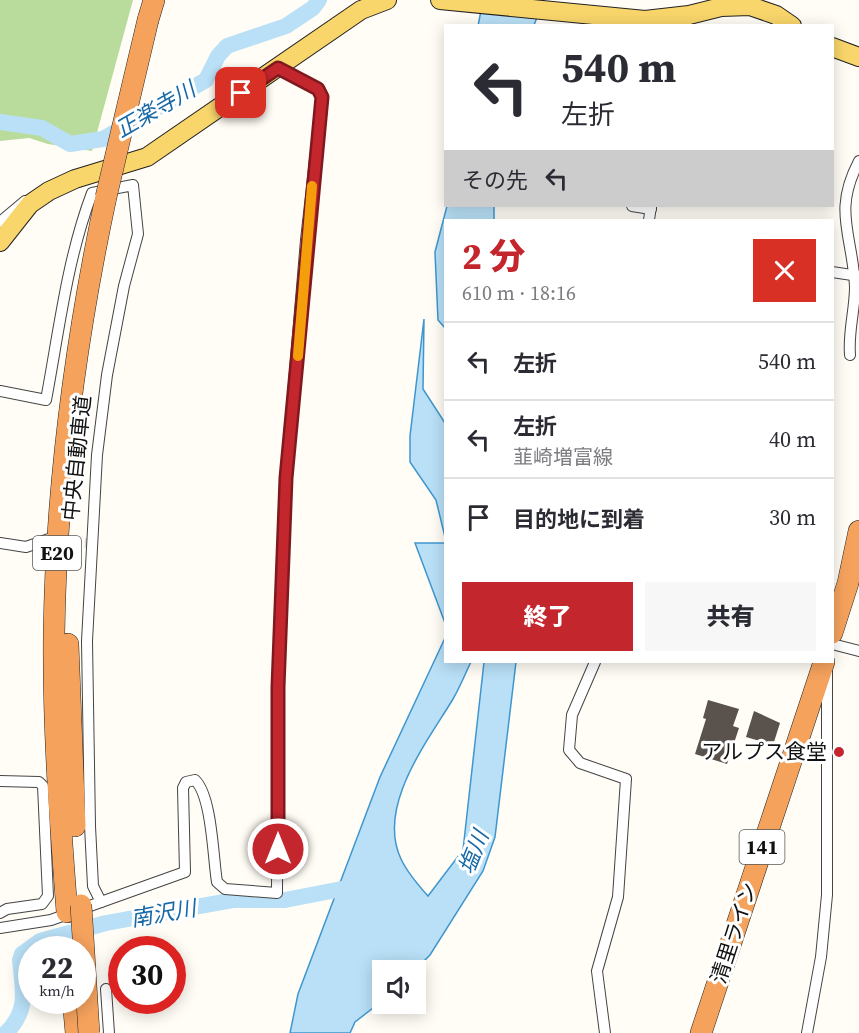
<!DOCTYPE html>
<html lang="ja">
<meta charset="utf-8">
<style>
:root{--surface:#fff;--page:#f7f7f7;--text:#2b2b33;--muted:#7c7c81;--line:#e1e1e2;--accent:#c4262e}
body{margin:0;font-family:"Source Serif 4","Noto Sans JP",serif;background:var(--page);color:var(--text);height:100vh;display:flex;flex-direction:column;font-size:22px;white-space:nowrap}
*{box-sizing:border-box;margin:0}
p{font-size:20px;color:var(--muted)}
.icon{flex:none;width:33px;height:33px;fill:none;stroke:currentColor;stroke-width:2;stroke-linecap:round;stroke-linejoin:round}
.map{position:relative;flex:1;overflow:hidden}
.panel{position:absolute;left:444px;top:219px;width:390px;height:444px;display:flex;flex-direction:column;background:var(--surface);border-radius:0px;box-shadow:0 3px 15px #0003}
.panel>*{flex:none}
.banner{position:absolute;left:444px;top:24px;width:390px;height:183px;border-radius:0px;box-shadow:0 3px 15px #0003;background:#fff;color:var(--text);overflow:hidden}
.controls{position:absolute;left:372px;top:960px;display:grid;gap:12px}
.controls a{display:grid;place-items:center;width:54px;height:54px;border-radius:0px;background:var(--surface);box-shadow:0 3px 15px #0003;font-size:30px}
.speed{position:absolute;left:18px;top:936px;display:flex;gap:12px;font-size:30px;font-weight:700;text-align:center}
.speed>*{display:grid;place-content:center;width:78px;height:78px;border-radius:50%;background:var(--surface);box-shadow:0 3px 15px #0003;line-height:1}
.speed small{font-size:15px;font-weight:400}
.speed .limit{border:9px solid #d22;background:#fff;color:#111}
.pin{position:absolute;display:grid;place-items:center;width:51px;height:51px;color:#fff;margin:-26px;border-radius:12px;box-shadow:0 3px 9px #0006}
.me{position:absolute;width:66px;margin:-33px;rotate:0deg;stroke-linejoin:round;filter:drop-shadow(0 0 4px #0008)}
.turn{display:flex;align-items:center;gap:21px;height:126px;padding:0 18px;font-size:27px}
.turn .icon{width:78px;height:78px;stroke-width:2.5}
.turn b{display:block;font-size:42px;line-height:51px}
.then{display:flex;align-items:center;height:57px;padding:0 18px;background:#0003;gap:12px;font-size:22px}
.round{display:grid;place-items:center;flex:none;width:63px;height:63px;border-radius:0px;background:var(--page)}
.overview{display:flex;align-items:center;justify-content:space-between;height:102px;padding:0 18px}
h1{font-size:36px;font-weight:800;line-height:45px;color:var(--accent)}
.primary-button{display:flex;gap:12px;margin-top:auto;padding:12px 18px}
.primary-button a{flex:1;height:69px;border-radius:0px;background:var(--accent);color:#fff;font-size:24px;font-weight:800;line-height:69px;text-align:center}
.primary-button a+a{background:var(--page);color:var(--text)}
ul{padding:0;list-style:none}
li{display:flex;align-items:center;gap:18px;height:78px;padding:0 18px;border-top:2px solid var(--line)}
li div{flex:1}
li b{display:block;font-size:22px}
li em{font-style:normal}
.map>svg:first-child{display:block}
</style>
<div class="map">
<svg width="859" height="1033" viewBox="0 0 859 1033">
<rect width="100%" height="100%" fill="#fffdf5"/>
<polygon fill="#b9dc9c" points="0,0 133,0 92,151 48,144 29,138 0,141"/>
<g fill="#b9e0f7" stroke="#3f96cf" stroke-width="1.5">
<polygon points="483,0 544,0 534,25 478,26"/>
<polygon points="447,206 494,206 494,220 446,220 445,328 438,320 435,252"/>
<polygon points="424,319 423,389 445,423 445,537 436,500 410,462 410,436"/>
<polygon points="415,543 445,543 445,623"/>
<path d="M445 638 446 662H471C465 674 460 687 453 699 428 741 376 806 401 859 407 872 419 886 428 896L463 850 484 662H516L495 837 483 871 430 955 415 970H382V1001L355 1022 350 1033H290L298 994 380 777Z"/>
</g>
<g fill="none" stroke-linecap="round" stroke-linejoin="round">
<g stroke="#b9e0f7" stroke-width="16">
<polyline points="0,122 42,128 70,144 103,139 206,80 218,56 227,46 286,26 313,8 319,0"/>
<path d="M6 1033C29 1010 23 991 20 960L22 954 40 941 106 923 234 900H285L357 886"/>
</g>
</g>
<g fill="#5a524d">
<polygon points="708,700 739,709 733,726 739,728 727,764 695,754 706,719 703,718"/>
<polygon points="754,711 780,723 773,745 746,737"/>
</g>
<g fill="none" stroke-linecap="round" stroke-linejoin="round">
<polyline stroke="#dbdad3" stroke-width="10" stroke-dasharray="10 5" stroke-linecap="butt" points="55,540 89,543"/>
<g stroke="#444" stroke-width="12">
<g id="street">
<polyline points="632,206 651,209"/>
<polyline points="649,220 651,206"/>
<polyline points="0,222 25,201"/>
<polyline points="832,272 859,276"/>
<path d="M850 355C848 331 855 310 855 287 853 235 832 212 859 161"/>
<path d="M0 391 46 400C59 331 67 259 92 193L133 185 138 234 124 286 107 375 97 455 87 641 90 826 93 886 101 902 51 920 0 928"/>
<polyline points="0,543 26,547 49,539"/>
<polyline points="832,644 859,651"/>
<polyline points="595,662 572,715 569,750 580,763 626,779 618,897 597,971 605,1033"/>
<polyline points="0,781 39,782 43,786 48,896 42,904 7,909 0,913"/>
<path d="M101 902 185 872 183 788 186 782 195 780C212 796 213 858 217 882L225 889 277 893 278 687 286 478 306 240 322 97 318 89 278 68"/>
<polyline points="106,989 109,1033"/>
<polyline points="807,1033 821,957 827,895 827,672"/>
</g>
</g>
<g stroke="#222" stroke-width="20">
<g id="primary">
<polyline points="440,0 645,20 689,15 721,7 750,6 776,15 792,26"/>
<polyline points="832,47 859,57"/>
<polyline points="0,242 30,204 49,191 75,179 147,157 361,10 387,0"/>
</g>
</g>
<g stroke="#222" stroke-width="22">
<g id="highway">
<polyline points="148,20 154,0"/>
<polyline points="832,633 848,583 859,531"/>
<polyline points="68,644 75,826"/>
<path d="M67 912C60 820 53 728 54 635 56 488 75 342 106 197"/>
<polyline points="73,1000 76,1033"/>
<polyline points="701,1033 824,662"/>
</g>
</g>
<use href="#street" stroke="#fff" stroke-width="10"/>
<use href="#primary" stroke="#f9d66b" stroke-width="18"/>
<use href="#highway" stroke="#f5a25d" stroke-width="21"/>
<g stroke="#222" stroke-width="22" stroke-linecap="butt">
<g id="highway-bridge">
<polyline points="106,197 148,20"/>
<polyline points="81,905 89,1033"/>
</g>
</g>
<use href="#highway-bridge" stroke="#f5a25d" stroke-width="21"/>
</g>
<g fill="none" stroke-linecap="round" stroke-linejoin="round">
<g stroke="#7f191e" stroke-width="15">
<polyline id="route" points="241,93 278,68 318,89 322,97 286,478 278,687 278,849"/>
</g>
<use href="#route" stroke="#c4262e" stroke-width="10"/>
<polyline stroke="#f59e0b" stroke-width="10" points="298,356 312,186"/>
</g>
<circle fill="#c4262e" stroke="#fff" stroke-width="2" cx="839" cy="752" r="6"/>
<g text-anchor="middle" stroke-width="6" stroke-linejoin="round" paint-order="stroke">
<g fill="#fff" stroke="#585858" stroke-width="1.5">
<rect x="33" y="536" width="48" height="34" rx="4.5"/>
<rect x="739.5" y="830" width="45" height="34" rx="4.5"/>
</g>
<g font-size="20" font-weight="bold" fill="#111">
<text x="57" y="560">E20</text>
<text x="762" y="854">141</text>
</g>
<g font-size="21" fill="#111" stroke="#fff">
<text transform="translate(77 458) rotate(-84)" y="7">中央自動車道</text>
<text transform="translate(734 933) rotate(-72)" y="7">清里ライン</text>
</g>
<g font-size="21" fill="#111" stroke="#fff" text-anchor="end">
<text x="827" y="759">アルプス食堂</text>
</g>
<g font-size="22" font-style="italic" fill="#1768a6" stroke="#fff">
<text transform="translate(155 109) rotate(-30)" y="8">正楽寺川</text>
<text transform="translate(473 852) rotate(-68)" y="8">塩川</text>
<text transform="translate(163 913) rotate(-10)" y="8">南沢川</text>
</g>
</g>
</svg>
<div class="controls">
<a><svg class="icon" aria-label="sound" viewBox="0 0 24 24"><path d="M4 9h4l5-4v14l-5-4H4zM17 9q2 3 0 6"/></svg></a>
</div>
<div class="speed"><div>22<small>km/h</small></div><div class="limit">30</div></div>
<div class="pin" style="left:241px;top:93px;background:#d93025"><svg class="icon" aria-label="arrive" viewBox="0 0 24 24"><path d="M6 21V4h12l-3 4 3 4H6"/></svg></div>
<svg class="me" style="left:278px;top:849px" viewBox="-20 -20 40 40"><circle r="17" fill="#c4262e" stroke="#fff" stroke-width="3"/><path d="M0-11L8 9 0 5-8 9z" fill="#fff"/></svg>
<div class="banner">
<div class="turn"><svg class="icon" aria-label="left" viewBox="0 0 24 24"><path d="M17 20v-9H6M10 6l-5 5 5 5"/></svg><div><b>540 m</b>左折</div></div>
<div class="then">その先<svg class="icon" aria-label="left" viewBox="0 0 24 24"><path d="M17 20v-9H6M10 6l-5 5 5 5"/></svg></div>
</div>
<section class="panel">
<div class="overview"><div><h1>2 分</h1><p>610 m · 18:16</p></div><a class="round" style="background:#d93025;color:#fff"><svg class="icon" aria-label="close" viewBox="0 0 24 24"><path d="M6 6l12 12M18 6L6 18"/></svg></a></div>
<ul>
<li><svg class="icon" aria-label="left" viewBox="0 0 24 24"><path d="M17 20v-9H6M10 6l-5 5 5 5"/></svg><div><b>左折</b></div><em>540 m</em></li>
<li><svg class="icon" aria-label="left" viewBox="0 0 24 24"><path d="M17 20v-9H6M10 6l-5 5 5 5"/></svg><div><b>左折</b><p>韮崎増富線</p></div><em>40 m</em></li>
<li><svg class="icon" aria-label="arrive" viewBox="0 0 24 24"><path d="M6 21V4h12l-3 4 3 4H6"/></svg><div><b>目的地に到着</b></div><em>30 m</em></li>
</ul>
<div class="primary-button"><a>終了</a><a>共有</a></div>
</section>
</div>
